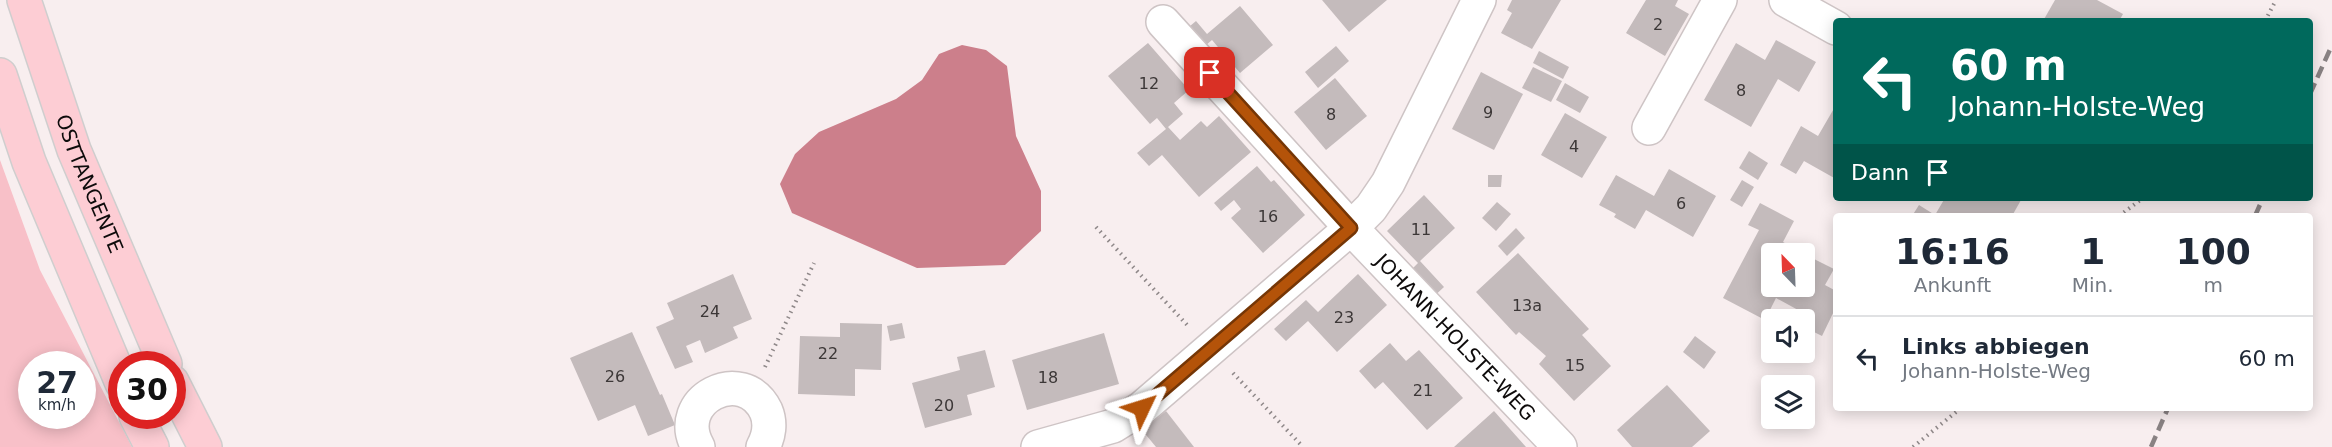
<!DOCTYPE html>
<html lang="de">
<style>
:root{--surface:#fff;--page:#f2f2f3;--text:#1f2937;--muted:#747a83;--line:#e0e1e3}
body{margin:0;font-family:"DejaVu Sans",sans-serif;background:var(--page);color:var(--text);height:100vh;display:flex;flex-direction:column;font-size:22px;white-space:nowrap}
*{box-sizing:border-box;margin:0}
p{font-size:20px;color:var(--muted)}
.icon{flex:none;width:33px;height:33px;fill:none;stroke:currentColor;stroke-width:2;stroke-linecap:round;stroke-linejoin:round}
.map{position:relative;flex:1;overflow:hidden}
.panel{position:absolute;left:1833px;top:213px;width:480px;height:198px;display:flex;flex-direction:column;background:var(--surface);border-radius:6px;box-shadow:0 3px 15px #0003}
.panel>*{flex:none}
.top-card{position:absolute;left:1833px;top:18px;width:480px;height:183px;border-radius:6px;box-shadow:0 3px 15px #0003;background:#00695c;color:#fff;overflow:hidden}
.needle{width:39px;rotate:337deg}
.tools{position:absolute;left:1761px;top:243px;display:grid;gap:12px}
.tools a{display:grid;place-items:center;width:54px;height:54px;border-radius:6px;background:var(--surface);box-shadow:0 3px 15px #0003;font-size:30px}
.speed{position:absolute;left:18px;top:351px;display:flex;gap:12px;font-size:30px;font-weight:700;text-align:center}
.speed>*{display:grid;place-content:center;width:78px;height:78px;border-radius:50%;background:var(--surface);box-shadow:0 3px 15px #0003;line-height:1}
.speed small{font-size:15px;font-weight:400}
.speed .limit{border:9px solid #d22;background:#fff;color:#111}
.pin{position:absolute;display:grid;place-items:center;width:51px;height:51px;color:#fff;margin:-26px;border-radius:12px;box-shadow:0 3px 9px #0006}
.me{position:absolute;width:66px;margin:-33px;rotate:49deg;stroke-linejoin:round;filter:drop-shadow(0 0 4px #0008)}
.turn{display:flex;align-items:center;gap:21px;height:126px;padding:0 18px;font-size:27px}
.turn .icon{width:78px;height:78px;stroke-width:2.5}
.turn b{display:block;font-size:42px;line-height:51px}
.then{display:flex;align-items:center;height:57px;padding:0 18px;background:#0003;gap:12px;font-size:22px}
.eta{display:flex;justify-content:space-evenly;align-items:center;height:102px;text-align:center}
.eta b{font-size:36px;font-weight:700;line-height:42px}
ul{padding:0;list-style:none}
li{display:flex;align-items:center;gap:18px;height:84px;padding:0 18px;border-top:2px solid var(--line)}
li div{flex:1}
li b{display:block;font-size:22px}
li em{font-style:normal}
.map>svg:first-child{display:block}
</style>
<div class="map">
<svg width="2332" height="447" viewBox="0 0 2332 447">
<rect width="100%" height="100%" fill="#f8eeef"/>
<path fill="#f8c0c8" fill-rule="evenodd" d="M0 160 40 270 132 447H0ZM32 364H82V416H32Z"/>
<polygon fill="#cc7f8b" points="962,45 986,50 1007,66 1016,136 1041,191 1041,231 1005,265 917,268 792,213 780,184 795,154 819,132 896,99 922,80 939,54"/>
<g fill="#c4bbbc">
<polygon points="1322,0 1387,0 1349,32"/>
<polygon points="1512,0 1561,0 1532,49 1501,33 1512,13 1507,10"/>
<polygon points="1646,0 1678,0 1675,6 1689,14 1665,56 1626,33"/>
<polygon points="2055,0 2097,0 2123,14 2119,21 2043,21"/>
<polygon points="1240,6 1273,45 1240,73 1212,40 1199,51 1183,32 1196,21 1207,34"/>
<polygon points="1776,40 1816,62 1799,92 1778,79 1751,127 1704,100 1736,43 1765,60"/>
<polygon points="1148,43 1189,90 1174,103 1183,114 1168,127 1180,140 1201,121 1207,127 1219,116 1251,152 1199,197 1162,155 1149,166 1137,153 1166,129 1157,118 1150,124 1108,76"/>
<polygon points="1336,46 1349,61 1318,88 1305,72"/>
<polygon points="1539,51 1569,67 1563,79 1533,63"/>
<polygon points="1533,67 1562,81 1551,102 1522,88"/>
<polygon points="1481,72 1523,94 1494,150 1452,129"/>
<polygon points="1335,78 1367,116 1326,150 1294,112"/>
<polygon points="1565,83 1589,97 1580,113 1556,100"/>
<polygon points="1836,105 1836,179 1804,161 1796,174 1780,165 1801,126 1818,136"/>
<polygon points="1565,113 1607,137 1582,178 1541,155"/>
<polygon points="1749,151 1768,163 1758,180 1739,168"/>
<polygon points="1257,166 1271,182 1274,180 1305,215 1263,253 1231,218 1241,209 1234,200 1221,211 1214,203"/>
<polygon points="1669,169 1716,196 1693,237 1646,210 1635,229 1614,217 1616,214 1599,205 1616,175 1654,196"/>
<polygon points="1488,175 1502,175 1501,187 1488,187"/>
<polygon points="1742,180 1754,187 1742,207 1730,200"/>
<polygon points="1424,195 1455,228 1420,261 1444,287 1430,300 1406,275 1418,263 1387,231"/>
<polygon points="1945,198 2017,198 2021,200 2012,216 1912,216 1919,205 1935,215"/>
<polygon points="1497,202 1511,214 1496,231 1482,218"/>
<polygon points="1760,203 1794,221 1783,242 1804,254 1772,254 1772,286 1804,286 1804,254 1834,269 1825,285 1836,291 1836,307 1822,336 1804,327 1809,316 1776,298 1765,320 1723,298 1759,230 1748,225"/>
<polygon points="1516,228 1525,238 1507,256 1498,246"/>
<polygon points="1518,253 1589,329 1582,335 1611,366 1574,401 1539,364 1546,356 1519,332 1516,335 1476,292"/>
<polygon points="733,274 752,319 733,327 738,338 705,353 700,340 686,346 693,362 675,369 656,327 674,319 667,303"/>
<polygon points="1358,274 1387,305 1337,352 1308,321 1286,341 1274,329 1306,300 1318,312"/>
<polygon points="840,323 882,324 881,370 855,369 855,396 798,394 800,336 840,337"/>
<polygon points="902,323 905,338 890,341 887,326"/>
<polygon points="632,332 660,395 662,394 675,425 648,436 635,405 598,421 570,358"/>
<polygon points="1104,333 1119,384 1027,410 1012,360"/>
<polygon points="1695,336 1716,352 1704,369 1683,352"/>
<polygon points="1390,343 1406,361 1419,350 1463,398 1427,430 1383,382 1375,389 1359,371"/>
<polygon points="985,350 995,387 967,395 972,415 925,428 912,383 960,370 957,357"/>
<polygon points="1667,385 1710,431 1692,447 1632,447 1617,430"/>
<polygon points="1166,411 1194,447 1156,447 1142,430"/>
<polygon points="1494,411 1526,447 1454,447"/>
</g>
<g fill="none" stroke-linecap="round" stroke-linejoin="round">
<g stroke="#cec4c5" stroke-width="36">
<g id="minor">
<polyline points="1786,0 1836,28"/>
<path id="s1" d="M1163 22 1351 228 1560 447"/>
<polyline points="1649,128 1720,0"/>
<path d="M698 447C671 400 743 363 766 411 771 423 769 436 763 447"/>
<polyline points="1038,447 1113,426 1142,408 1351,228 1371,208 1388,183 1479,0"/>
</g>
</g>
<g stroke="#cfcece" stroke-width="36">
<g id="major">
<path id="s2" d="M24 0 74 150 165 364"/>
<polyline points="0,75 29,162 122,383"/>
<polyline points="172,382 205,447"/>
<polyline points="136,416 152,447"/>
</g>
</g>
<g stroke="#8f8889" stroke-width="4" stroke-dasharray="1.5 4.5" stroke-linecap="butt">
<polyline points="2265,21 2276,0"/>
<polyline points="2119,216 2143,198"/>
<polyline points="1096,227 1189,327"/>
<polyline points="765,367 814,263"/>
<polyline points="1233,373 1303,447"/>
<polyline points="1913,447 1961,408"/>
</g>
<use href="#minor" stroke="#fff" stroke-width="33"/>
<use href="#major" stroke="#fdcdd4" stroke-width="33"/>
<g stroke="#898283" stroke-width="4.5" stroke-dasharray="12 6" stroke-linecap="butt">
<polyline points="2310,94 2332,45"/>
<polyline points="2255,216 2263,198"/>
<polyline points="2151,447 2168,408"/>
</g>
</g>
<g fill="none" stroke-linecap="round" stroke-linejoin="round">
<g stroke="#753606" stroke-width="15">
<polyline id="route" points="1142,408 1351,228 1210,73"/>
</g>
<use href="#route" stroke="#b45309" stroke-width="10"/>
</g>
<g text-anchor="middle" stroke-width="5" stroke-linejoin="round" paint-order="stroke">
<g font-size="16" fill="#3c3737">
<text x="1658" y="30">2</text>
<text x="1149" y="89">12</text>
<text x="1741" y="96">8</text>
<text x="1488" y="118">9</text>
<text x="1331" y="120">8</text>
<text x="1574" y="152">4</text>
<text x="1681" y="209">6</text>
<text x="1268" y="222">16</text>
<text x="1421" y="235">11</text>
<text x="1527" y="311">13a</text>
<text x="710" y="317">24</text>
<text x="1344" y="323">23</text>
<text x="828" y="359">22</text>
<text x="1575" y="371">15</text>
<text x="615" y="382">26</text>
<text x="1048" y="383">18</text>
<text x="1423" y="396">21</text>
<text x="944" y="411">20</text>
</g>
<g font-size="20" fill="#0e0b0b" stroke="#f8eeef">
<text dy="7" stroke="none"><textPath href="#s2" startOffset="195">OSTTANGENTE</textPath></text>
<text dy="7" stroke="none"><textPath href="#s1" startOffset="430">JOHANN-HOLSTE-WEG</textPath></text>
</g>
</g>
</svg>
<div class="tools">
<a><svg class="needle" viewBox="-14 -14 28 28"><path d="M0-13l5 13h-10z" fill="#e53935"/><path d="M0 13l5-13h-10z" fill="#747a83"/></svg></a>
<a><svg class="icon" aria-label="sound" viewBox="0 0 24 24"><path d="M4 9h4l5-4v14l-5-4H4zM17 9q2 3 0 6"/></svg></a>
<a><svg class="icon" aria-label="layers" viewBox="0 0 24 24"><path d="M12 4l9 5-9 5-9-5zM3 14l9 5 9-5"/></svg></a>
</div>
<div class="speed"><div>27<small>km/h</small></div><div class="limit">30</div></div>
<div class="pin" style="left:1210px;top:73px;background:#d93025"><svg class="icon" aria-label="arrive" viewBox="0 0 24 24"><path d="M6 21V4h12l-3 4 3 4H6"/></svg></div>
<svg class="me" style="left:1142px;top:408px" viewBox="-20 -20 40 40"><path d="M0-17L14 15 0 8-14 15z" fill="#b45309" stroke="#fff" stroke-width="4"/></svg>
<div class="top-card">
<div class="turn"><svg class="icon" aria-label="left" viewBox="0 0 24 24"><path d="M17 20v-9H6M10 6l-5 5 5 5"/></svg><div><b>60 m</b>Johann-Holste-Weg</div></div>
<div class="then">Dann<svg class="icon" aria-label="arrive" viewBox="0 0 24 24"><path d="M6 21V4h12l-3 4 3 4H6"/></svg></div>
</div>
<section class="panel">
<div class="eta">
<div><b>16:16</b><p>Ankunft</p></div>
<div><b>1</b><p>Min.</p></div>
<div><b>100</b><p>m</p></div>
</div>
<ul>
<li><svg class="icon" aria-label="left" viewBox="0 0 24 24"><path d="M17 20v-9H6M10 6l-5 5 5 5"/></svg><div><b>Links abbiegen</b><p>Johann-Holste-Weg</p></div><em>60 m</em></li>
</ul>
</section>
</div>
